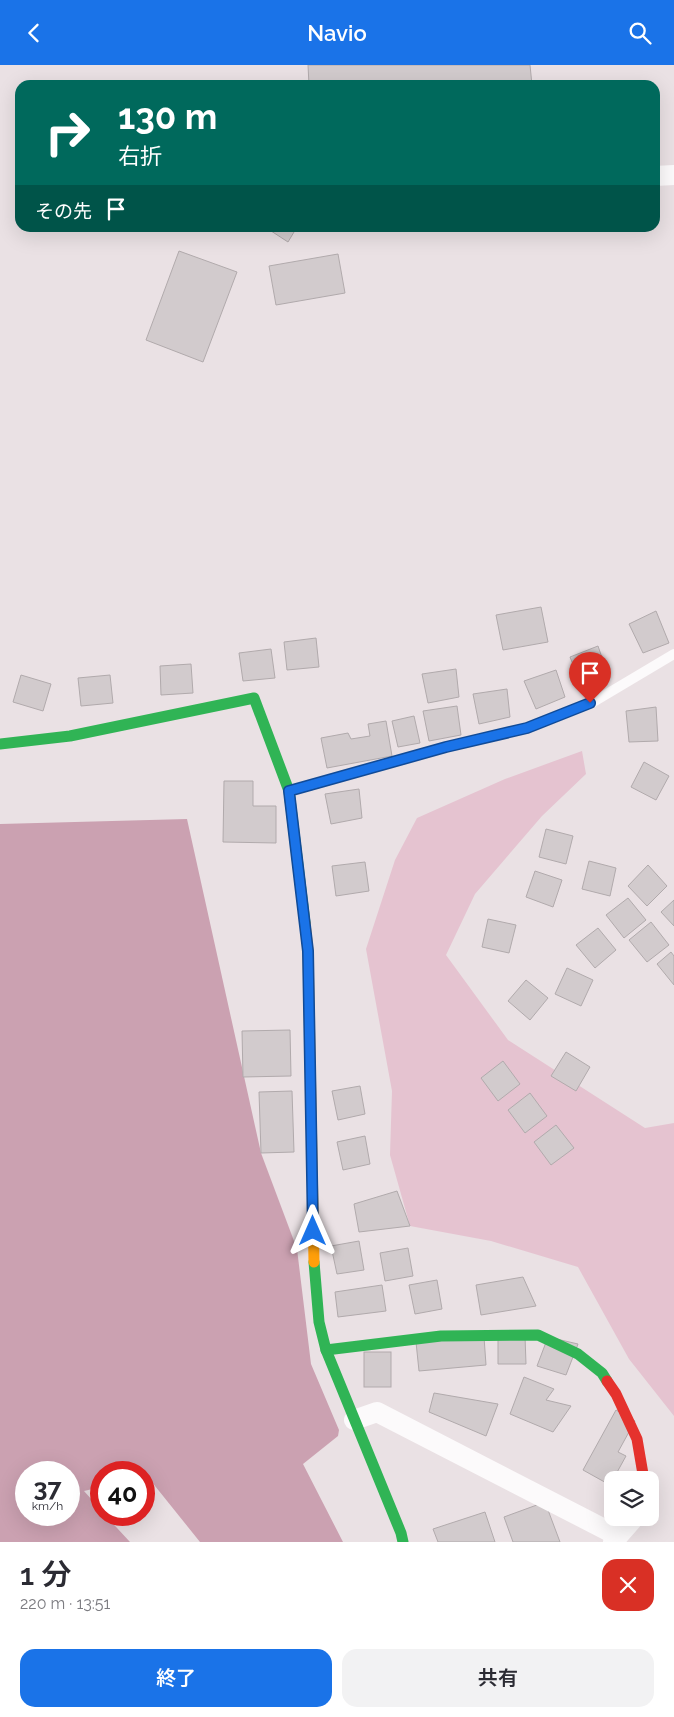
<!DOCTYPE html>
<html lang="ja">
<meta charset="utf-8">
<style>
:root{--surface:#fff;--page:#f2f2f3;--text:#2b2b33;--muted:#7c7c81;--accent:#1a73e8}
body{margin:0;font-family:Raleway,"Noto Sans JP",sans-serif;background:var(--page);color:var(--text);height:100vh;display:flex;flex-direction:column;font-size:19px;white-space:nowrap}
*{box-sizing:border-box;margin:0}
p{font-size:16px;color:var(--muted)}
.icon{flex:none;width:28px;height:28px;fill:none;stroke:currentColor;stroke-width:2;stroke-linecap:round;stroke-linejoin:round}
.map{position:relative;height:1477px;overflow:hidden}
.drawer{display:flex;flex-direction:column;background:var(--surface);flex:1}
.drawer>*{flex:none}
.top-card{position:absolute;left:15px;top:15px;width:645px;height:152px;border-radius:15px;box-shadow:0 5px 20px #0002;background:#00695c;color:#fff;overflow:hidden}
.buttons{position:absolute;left:604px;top:1406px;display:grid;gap:10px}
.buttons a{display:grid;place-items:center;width:55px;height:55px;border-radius:10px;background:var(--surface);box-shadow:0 5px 20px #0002;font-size:25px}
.speed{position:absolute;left:15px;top:1396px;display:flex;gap:10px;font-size:25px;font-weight:700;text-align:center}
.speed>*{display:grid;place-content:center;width:65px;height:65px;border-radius:50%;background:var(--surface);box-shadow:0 5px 20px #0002;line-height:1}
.speed small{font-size:12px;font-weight:400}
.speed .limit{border:8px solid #d22;background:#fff;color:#111}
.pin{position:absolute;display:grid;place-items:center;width:42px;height:42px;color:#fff;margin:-51px -21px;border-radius:50% 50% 50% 0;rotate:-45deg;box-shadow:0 0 5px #0007}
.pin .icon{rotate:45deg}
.me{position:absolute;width:55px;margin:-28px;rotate:0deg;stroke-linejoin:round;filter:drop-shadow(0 0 4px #0008)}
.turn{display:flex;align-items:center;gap:18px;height:105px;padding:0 20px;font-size:22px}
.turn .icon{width:65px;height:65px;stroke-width:2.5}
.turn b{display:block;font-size:35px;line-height:42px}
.then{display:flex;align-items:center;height:48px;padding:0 20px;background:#0003;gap:10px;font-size:19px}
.round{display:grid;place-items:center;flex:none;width:52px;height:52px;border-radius:15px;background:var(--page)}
.overview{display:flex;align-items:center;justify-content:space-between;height:85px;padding:0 20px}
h1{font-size:30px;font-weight:600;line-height:38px}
.primary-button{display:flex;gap:10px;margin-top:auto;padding:10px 20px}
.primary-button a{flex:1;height:58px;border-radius:15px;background:var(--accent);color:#fff;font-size:20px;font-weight:600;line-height:58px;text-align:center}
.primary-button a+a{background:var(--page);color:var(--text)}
header{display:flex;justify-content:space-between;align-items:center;height:65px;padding:0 20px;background:var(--accent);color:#fff;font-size:22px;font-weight:600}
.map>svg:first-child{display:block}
</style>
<header><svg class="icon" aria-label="back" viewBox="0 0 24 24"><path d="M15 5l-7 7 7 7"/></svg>Navio<svg class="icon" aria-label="search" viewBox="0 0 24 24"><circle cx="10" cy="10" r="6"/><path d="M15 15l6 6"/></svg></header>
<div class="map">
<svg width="674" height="1477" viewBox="0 0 674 1477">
<rect width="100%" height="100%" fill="#eae1e4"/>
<polygon fill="#e5c3d0" points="582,686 586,709 542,751 475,829 446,890 508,975 645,1063 674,1058 674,1351 629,1294 578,1202 491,1176 410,1161 390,1090 392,1026 366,884 395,795 417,753 505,714"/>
<path fill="#cba1b1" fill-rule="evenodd" d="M187 754 261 1088 297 1184 311 1299 339 1365 338 1371 303 1399 343 1477H200L147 1411H144V1408H101V1422L84 1426 101 1445V1450H105L130 1477H0V759ZM26 1408H69V1450H26Z"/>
<g fill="#d2cbcd" stroke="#b1aaac">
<polygon points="308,0 530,0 532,20 309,20"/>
<polygon points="265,162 297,162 288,177"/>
<polygon points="179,186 237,207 203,297 146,275"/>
<polygon points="338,189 345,228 276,240 269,201"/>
<polygon points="541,542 548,577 503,585 496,550"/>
<polygon points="656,546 669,578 643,588 629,559"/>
<polygon points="316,573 319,602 287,605 284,577"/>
<polygon points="598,581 609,613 582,622 570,592"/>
<polygon points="271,584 275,613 243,616 239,588"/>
<polygon points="191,599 193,628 161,630 160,601"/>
<polygon points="456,604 459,632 428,638 422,609"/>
<polygon points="556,605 565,632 536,644 524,616"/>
<polygon points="21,610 51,619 43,646 13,637"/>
<polygon points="110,610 113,638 81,641 78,613"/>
<polygon points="507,624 510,652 479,659 473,629"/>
<polygon points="457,641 461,670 429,676 423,646"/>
<polygon points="656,642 658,676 629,677 626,646"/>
<polygon points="414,651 420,678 398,682 392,656"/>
<polygon points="386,656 392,691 327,703 321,673 348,668 351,674 370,671 368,659"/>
<polygon points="644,697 669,711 656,735 631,722"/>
<polygon points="224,716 253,716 253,741 276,741 276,778 223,777"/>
<polygon points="359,724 362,753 331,759 325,729"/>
<polygon points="546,764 573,771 566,799 539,792"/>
<polygon points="589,796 616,803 610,831 582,824"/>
<polygon points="365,797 369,826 336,831 332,801"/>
<polygon points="648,800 667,821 647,841 628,821"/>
<polygon points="535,806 562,815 553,842 526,832"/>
<polygon points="628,833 646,855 624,873 606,850"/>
<polygon points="674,835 674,861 661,847"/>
<polygon points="488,854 516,860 509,888 482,882"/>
<polygon points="651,857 669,880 647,897 629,875"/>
<polygon points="598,863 616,885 595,903 576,880"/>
<polygon points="671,887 674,891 674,920 657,899"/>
<polygon points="567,903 593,915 581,941 555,929"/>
<polygon points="526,915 548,933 530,955 508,936"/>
<polygon points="290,965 291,1011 243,1012 242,966"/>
<polygon points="566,987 590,1002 576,1026 551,1011"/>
<polygon points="503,996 520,1019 498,1036 481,1013"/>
<polygon points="360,1021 365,1049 338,1055 332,1026"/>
<polygon points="292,1026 294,1087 261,1088 259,1027"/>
<polygon points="530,1028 547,1051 525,1068 508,1045"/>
<polygon points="556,1060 574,1083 551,1100 534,1077"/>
<polygon points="365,1071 370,1099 343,1105 337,1077"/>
<polygon points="397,1126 410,1161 359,1167 354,1139"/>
<polygon points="359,1176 364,1205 337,1209 331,1181"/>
<polygon points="408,1183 413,1211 385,1216 380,1188"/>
<polygon points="523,1212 536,1241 481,1250 476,1220"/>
<polygon points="437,1215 442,1244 415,1249 409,1220"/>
<polygon points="382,1220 386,1246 338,1252 335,1227"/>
<polygon points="498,1271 525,1271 526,1299 498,1299"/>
<polygon points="484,1272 486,1300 419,1306 416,1277"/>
<polygon points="548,1272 578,1279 566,1310 537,1301"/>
<rect x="364" y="1287" width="27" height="35"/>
<polygon points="524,1312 554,1324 546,1335 571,1341 553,1367 510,1349"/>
<polygon points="434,1328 498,1339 486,1371 429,1347"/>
<polygon points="616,1345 635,1356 618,1387 626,1391 610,1420 583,1405"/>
<polygon points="545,1437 560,1477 513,1477 504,1452"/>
<polygon points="485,1447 495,1477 438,1477 433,1464"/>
</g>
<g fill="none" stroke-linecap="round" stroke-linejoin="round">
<polyline stroke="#fcfafb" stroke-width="10" points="290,726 446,682 527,663 590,639 674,589"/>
<g stroke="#fcfafb" stroke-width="20">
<polyline points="655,111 674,110"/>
<polyline points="354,1355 377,1347 618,1471"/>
<polyline points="613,1477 635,1452"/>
</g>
<g stroke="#30b455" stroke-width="11">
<polyline points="0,679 70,671 254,633 289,726 305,858"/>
<polyline points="314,1197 319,1257 326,1285 401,1468 403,1477"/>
<polyline points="326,1285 441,1271 538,1270 578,1289 602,1308 607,1316"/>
</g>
<polyline stroke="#ff9f0a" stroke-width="11" points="305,858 308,886 314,1197"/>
<polyline stroke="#e5322d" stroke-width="11" points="607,1316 616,1329 637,1374 644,1415"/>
</g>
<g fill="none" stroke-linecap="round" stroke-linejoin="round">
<g stroke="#114b97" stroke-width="12">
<polyline id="route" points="313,1166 308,886 289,726 446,682 527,663 590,638"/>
</g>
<use href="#route" stroke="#1a73e8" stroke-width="9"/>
</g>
</svg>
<div class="buttons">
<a><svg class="icon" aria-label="layers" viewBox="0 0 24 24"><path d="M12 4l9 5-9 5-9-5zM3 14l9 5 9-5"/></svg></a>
</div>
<div class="speed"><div>37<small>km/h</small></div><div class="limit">40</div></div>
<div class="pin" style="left:590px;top:638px;background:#d93025"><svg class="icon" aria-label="arrive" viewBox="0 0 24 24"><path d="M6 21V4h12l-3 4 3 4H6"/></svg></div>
<svg class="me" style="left:313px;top:1166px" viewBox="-20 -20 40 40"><path d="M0-17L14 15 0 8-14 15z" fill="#1a73e8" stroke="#fff" stroke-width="4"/></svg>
<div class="top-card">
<div class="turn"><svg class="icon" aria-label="right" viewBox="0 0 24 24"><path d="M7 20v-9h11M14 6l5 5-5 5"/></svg><div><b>130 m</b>右折</div></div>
<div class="then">その先<svg class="icon" aria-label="arrive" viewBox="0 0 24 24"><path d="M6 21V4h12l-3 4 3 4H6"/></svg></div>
</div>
</div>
<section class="drawer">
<div class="overview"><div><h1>1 分</h1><p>220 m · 13:51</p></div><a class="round" style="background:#d93025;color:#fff"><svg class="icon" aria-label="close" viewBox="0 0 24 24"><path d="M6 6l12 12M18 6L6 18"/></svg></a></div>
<div class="primary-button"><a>終了</a><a>共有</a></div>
</section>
